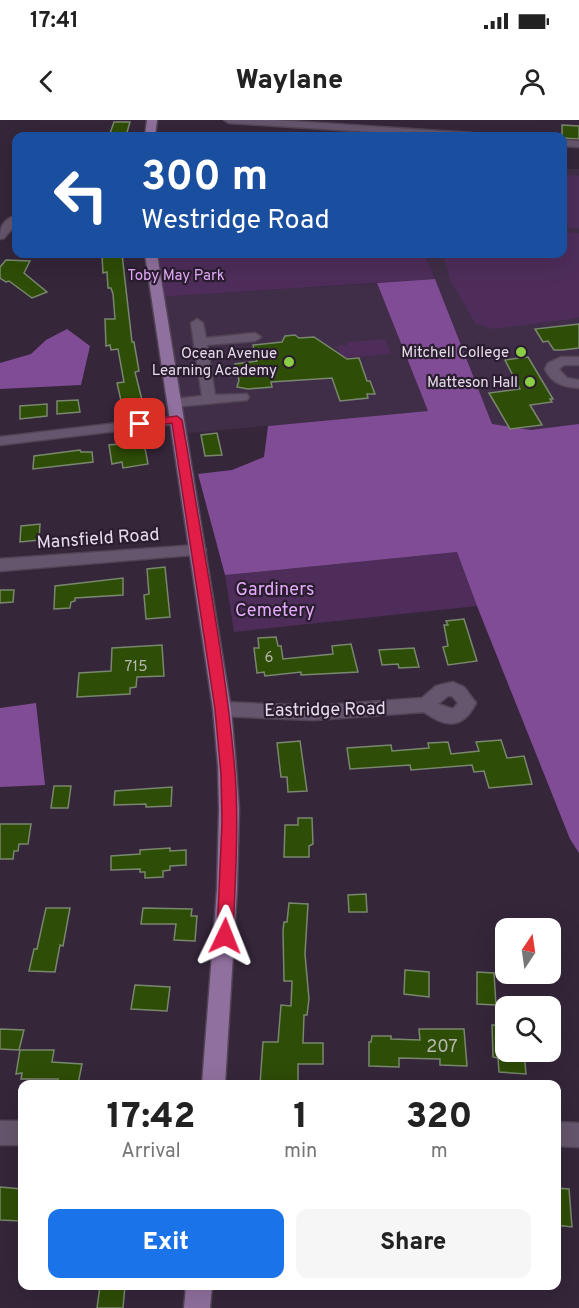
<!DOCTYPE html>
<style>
:root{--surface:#fff;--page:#f6f6f6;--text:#222;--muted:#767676;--accent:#1a73e8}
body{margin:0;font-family:Overpass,sans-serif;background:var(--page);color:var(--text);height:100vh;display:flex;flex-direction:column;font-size:22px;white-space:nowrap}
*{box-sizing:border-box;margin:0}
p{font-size:20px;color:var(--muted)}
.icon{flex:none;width:33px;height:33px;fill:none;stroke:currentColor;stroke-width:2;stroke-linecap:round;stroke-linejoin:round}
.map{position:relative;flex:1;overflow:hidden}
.panel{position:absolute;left:18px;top:960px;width:543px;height:210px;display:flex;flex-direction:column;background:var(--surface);border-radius:12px;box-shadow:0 6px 24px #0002}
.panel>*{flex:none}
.guide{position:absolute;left:12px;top:12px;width:555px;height:126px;border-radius:12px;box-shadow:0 6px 24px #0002;background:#1a4fa0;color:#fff;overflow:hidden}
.needle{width:39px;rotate:13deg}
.tools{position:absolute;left:495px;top:798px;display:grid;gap:12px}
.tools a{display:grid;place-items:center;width:66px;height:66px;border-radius:12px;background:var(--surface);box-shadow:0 6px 24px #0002;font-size:30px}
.pin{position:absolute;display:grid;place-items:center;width:51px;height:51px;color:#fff;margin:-26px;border-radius:12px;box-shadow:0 3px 9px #0006}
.me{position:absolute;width:66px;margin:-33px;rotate:2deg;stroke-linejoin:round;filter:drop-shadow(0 0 4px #0008)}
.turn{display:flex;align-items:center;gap:21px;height:126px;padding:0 30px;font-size:27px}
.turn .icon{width:78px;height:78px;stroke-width:2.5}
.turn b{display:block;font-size:42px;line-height:51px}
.eta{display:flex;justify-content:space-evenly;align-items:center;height:102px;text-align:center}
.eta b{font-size:36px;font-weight:800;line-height:42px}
.primary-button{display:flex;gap:12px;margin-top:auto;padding:12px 30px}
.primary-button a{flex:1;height:69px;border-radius:12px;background:var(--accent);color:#fff;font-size:24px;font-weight:800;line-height:69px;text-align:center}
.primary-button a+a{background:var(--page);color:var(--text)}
.status{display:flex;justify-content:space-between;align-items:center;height:42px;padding:0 30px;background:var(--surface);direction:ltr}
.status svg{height:16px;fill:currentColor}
header{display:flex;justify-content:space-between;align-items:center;height:78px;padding:0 30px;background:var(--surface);font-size:27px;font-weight:800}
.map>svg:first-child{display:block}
</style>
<div class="status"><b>17:41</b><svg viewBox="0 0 49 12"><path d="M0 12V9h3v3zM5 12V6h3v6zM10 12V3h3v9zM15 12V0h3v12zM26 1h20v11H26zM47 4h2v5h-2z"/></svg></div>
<header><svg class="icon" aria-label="back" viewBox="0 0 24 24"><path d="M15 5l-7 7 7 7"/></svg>Waylane<svg class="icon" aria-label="person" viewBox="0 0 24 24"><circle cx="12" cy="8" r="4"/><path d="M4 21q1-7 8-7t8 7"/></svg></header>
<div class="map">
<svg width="579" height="1188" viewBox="0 0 579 1188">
<rect width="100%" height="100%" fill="#35263a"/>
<g fill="#402e48">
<polygon points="563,49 579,49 579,366 517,367 425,134 562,134"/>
<polygon points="377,163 428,291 179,314 158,177"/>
</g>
<g fill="#4e2d5a">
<polygon points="563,55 579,56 579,108 563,107"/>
<polygon points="563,112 579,113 579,197 571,199 493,209 475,203 450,160 444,136 436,136 435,134 562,134"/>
<polygon points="151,134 425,134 435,159 158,177"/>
<polygon points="385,219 391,234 341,238 337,226 347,225 347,222"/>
<polygon points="457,432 477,486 234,512 225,455"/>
</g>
<g fill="#814c96">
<polygon points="435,159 492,304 531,310 579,304 579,733 570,719 477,486 457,432 225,455 198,354 232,350 264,337 268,306 428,291 377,163"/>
<polygon points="67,209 90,226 81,265 0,269 0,243 31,234 46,220"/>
<polygon points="36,583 45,665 0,667 0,588"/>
</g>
<g fill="#2e4d06" stroke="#79876e" stroke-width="1.5">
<polygon points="114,2 130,2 126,16 109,16"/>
<polygon points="562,5 579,6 579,19 562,18"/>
<polygon points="122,134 132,222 134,222 139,251 135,252 143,284 138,285 140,291 124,294 117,263 124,262 118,229 111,230 110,225 106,226 105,199 115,199 113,174 111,168 108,168 107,152 103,153 102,135"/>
<polygon points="6,140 30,141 24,153 47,172 32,178 9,161 6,162 0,158 0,147"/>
<polygon points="579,204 579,228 562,230 554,230 548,221 543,222 535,209"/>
<polygon points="295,215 299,218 314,217 347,239 359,238 367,261 370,261 375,274 367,274 368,278 340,281 332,258 271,262 272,267 248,269 237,267 239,260 235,244 257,241 253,225 282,222 285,216"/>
<polygon points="528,237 553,279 550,279 552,282 530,285 542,305 510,309 489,273 520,269 505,240"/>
<polygon points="78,280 80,292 57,294 57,281"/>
<polygon points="47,284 47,296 20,299 20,286"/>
<polygon points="217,313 222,335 205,336 201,315"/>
<polygon points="143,318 148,344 123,348 122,342 112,344 109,325 119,324 118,321"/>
<polygon points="80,330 81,332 92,332 93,342 33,349 34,336"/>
<polygon points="40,404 39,420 20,422 21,406"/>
<polygon points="165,447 170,497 146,499 144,475 149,474 147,449"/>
<polygon points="123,458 123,475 75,478 75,481 71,482 70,488 54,489 55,466"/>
<polygon points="0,470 14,470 13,482 0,483"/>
<polygon points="464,499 477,541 448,545 443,527 448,526 444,505 448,505 446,501"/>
<polygon points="276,517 278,526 281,526 283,539 333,534 332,526 351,524 358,552 301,555 301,552 265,556 264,552 257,553 254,528 259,528 258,518"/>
<polygon points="162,525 164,556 137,557 136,567 130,568 130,574 77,577 79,553 111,551 112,528"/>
<polygon points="414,528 419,547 399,548 398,544 382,545 379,530"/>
<polygon points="501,620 507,638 524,636 532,664 489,668 484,651 474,652 472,645 411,650 410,645 350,649 347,628 391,625 392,631 429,628 428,623 448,622 451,634 479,631 476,622"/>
<polygon points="300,621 307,671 288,672 287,657 281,657 277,623"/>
<polygon points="54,666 71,666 68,688 51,688"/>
<polygon points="172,667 171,686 146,687 146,684 114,685 115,671"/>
<polygon points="298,698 312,698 313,724 309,726 309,737 284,737 285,705 298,705"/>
<polygon points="0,704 31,704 28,724 19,724 18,731 14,731 13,739 0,739"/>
<polygon points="170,728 170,731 186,730 186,745 170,746 170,750 163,751 163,757 145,758 145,752 140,752 140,749 111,750 111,736 140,734 140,730"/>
<polygon points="366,774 367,792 349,792 348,775"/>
<polygon points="289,783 308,784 305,834 309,879 307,895 304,895 303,923 323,923 323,944 298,944 298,964 260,964 263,922 278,922 281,885 291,886 292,861 284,861 283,811 284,802 287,802"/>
<polygon points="46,788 70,788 63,826 60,825 55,852 29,851 34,829 37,829"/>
<polygon points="143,788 192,789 191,796 197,796 195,821 174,820 176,804 141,804"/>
<polygon points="405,850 429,852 429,877 404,874"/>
<polygon points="477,852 494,853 496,885 477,884"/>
<polygon points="135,865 170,867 167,891 131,889"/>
<polygon points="492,905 506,906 506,932 524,932 526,954 499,952 498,938 493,937"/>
<polygon points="0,909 24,910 19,930 0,929"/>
<polygon points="419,909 464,909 467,946 440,945 440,939 399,938 399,947 369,946 369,922 371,922 372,916 391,916 391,919 420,920"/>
<polygon points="20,930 54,930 52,942 82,944 78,964 57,964 58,959 21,959 22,953 16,954"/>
<polygon points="0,1067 22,1069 21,1101 0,1100"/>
<polygon points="556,1068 569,1069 572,1107 556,1105"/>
<polygon points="100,1166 125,1166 123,1188 97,1188"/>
</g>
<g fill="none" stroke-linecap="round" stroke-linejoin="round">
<g stroke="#514455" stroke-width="3">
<g id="minor">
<polygon points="224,0 274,0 472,13 477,16 434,16 229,3"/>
<polygon points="562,20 579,21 579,27 562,26"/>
<path d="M16 96V104L4 118 0 119C0 107 3 99 16 96Z"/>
<polygon points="197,199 203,203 206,218 255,213 261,217 255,221 207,225 215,275 247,274 249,277 247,280 174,287 167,283 174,279 202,276 191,203"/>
<path d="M561 237H579V245H564L559 249 567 258 579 260V268C564 267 552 264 545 249L548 243Z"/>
<polygon points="177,296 182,297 184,300 182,303 0,325 0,317"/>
<polygon points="198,425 204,426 206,430 204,434 0,451 0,439"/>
<path d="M453 562 464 567 476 583C463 609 446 608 424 592L314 600 222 596 216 594 213 589 216 584 222 582 314 586 422 578 436 566ZM448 576H452L458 583 453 589 438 584Z"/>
<rect x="0" y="1001" width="22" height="24"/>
<polygon points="556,1002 579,1003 579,1027 556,1026"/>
</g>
</g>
<g stroke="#514455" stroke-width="3">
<g id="major">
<polygon points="147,0 157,0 155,16 145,16"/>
<polygon points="145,134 157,134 231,589 236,646 239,689 237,769 225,964 202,964 217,769 219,689 218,646 213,589"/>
<polygon points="186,1166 212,1166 210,1188 184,1188"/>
</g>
</g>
<use href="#minor" fill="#66566d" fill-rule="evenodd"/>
<use href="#major" fill="#90709e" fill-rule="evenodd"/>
</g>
<path fill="#e11d48" stroke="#92132f" stroke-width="1.5" d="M177 296 182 300 187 328C204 436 226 544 235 652 239 707 235 762 233 816L230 821 225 823 219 821 217 816 222 702 221 654 215 589 172 303 140 307 135 304 140 301Z"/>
<g fill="#8bce46" stroke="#2b1d30" stroke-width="2">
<circle cx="521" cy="232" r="6"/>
<circle cx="289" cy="242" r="6"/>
<circle cx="530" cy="262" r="6"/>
</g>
<g text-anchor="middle" stroke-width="4.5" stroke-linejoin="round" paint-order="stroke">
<g font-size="15" fill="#e5acfc" stroke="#2b1d30">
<text x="176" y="160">Toby May Park</text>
</g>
<g font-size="15" fill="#e6dcea" stroke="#2b1d30" text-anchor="end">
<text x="509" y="237">Mitchell College</text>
<text x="277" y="238">Ocean Avenue<tspan x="277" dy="17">Learning Academy</tspan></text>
<text x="518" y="267">Matteson Hall</text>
</g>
<g font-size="15" fill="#b8b8b1">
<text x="269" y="542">6</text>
<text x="136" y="551">715</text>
</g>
<g font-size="18" fill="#e6dcea" stroke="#2b1d30">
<text transform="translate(98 418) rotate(-4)" y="6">Mansfield Road</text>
<text transform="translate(325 589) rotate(-1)" y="6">Eastridge Road</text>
</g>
<g font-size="18" fill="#e5acfc" stroke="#2b1d30">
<text x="275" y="475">Gardiners<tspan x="275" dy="21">Cemetery</tspan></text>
</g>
<g font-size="18" fill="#b8b8b1">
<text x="442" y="932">207</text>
</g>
</g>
</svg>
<div class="tools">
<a><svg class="needle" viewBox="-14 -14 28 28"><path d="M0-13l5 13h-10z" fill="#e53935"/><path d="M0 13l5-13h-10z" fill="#767676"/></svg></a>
<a><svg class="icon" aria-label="search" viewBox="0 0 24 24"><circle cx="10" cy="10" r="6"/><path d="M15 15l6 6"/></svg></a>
</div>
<div class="pin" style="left:140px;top:304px;background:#d93025"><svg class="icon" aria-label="arrive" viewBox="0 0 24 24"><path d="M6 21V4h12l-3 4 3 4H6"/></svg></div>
<svg class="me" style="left:225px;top:816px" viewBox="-20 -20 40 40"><path d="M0-17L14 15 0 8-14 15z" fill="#e11d48" stroke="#fff" stroke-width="4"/></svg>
<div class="guide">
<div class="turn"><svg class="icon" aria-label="left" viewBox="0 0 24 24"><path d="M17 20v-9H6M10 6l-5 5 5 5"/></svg><div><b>300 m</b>Westridge Road</div></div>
</div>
<section class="panel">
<div class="eta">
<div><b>17:42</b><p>Arrival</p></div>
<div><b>1</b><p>min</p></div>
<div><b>320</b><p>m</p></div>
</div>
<div class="primary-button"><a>Exit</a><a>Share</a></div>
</section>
</div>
